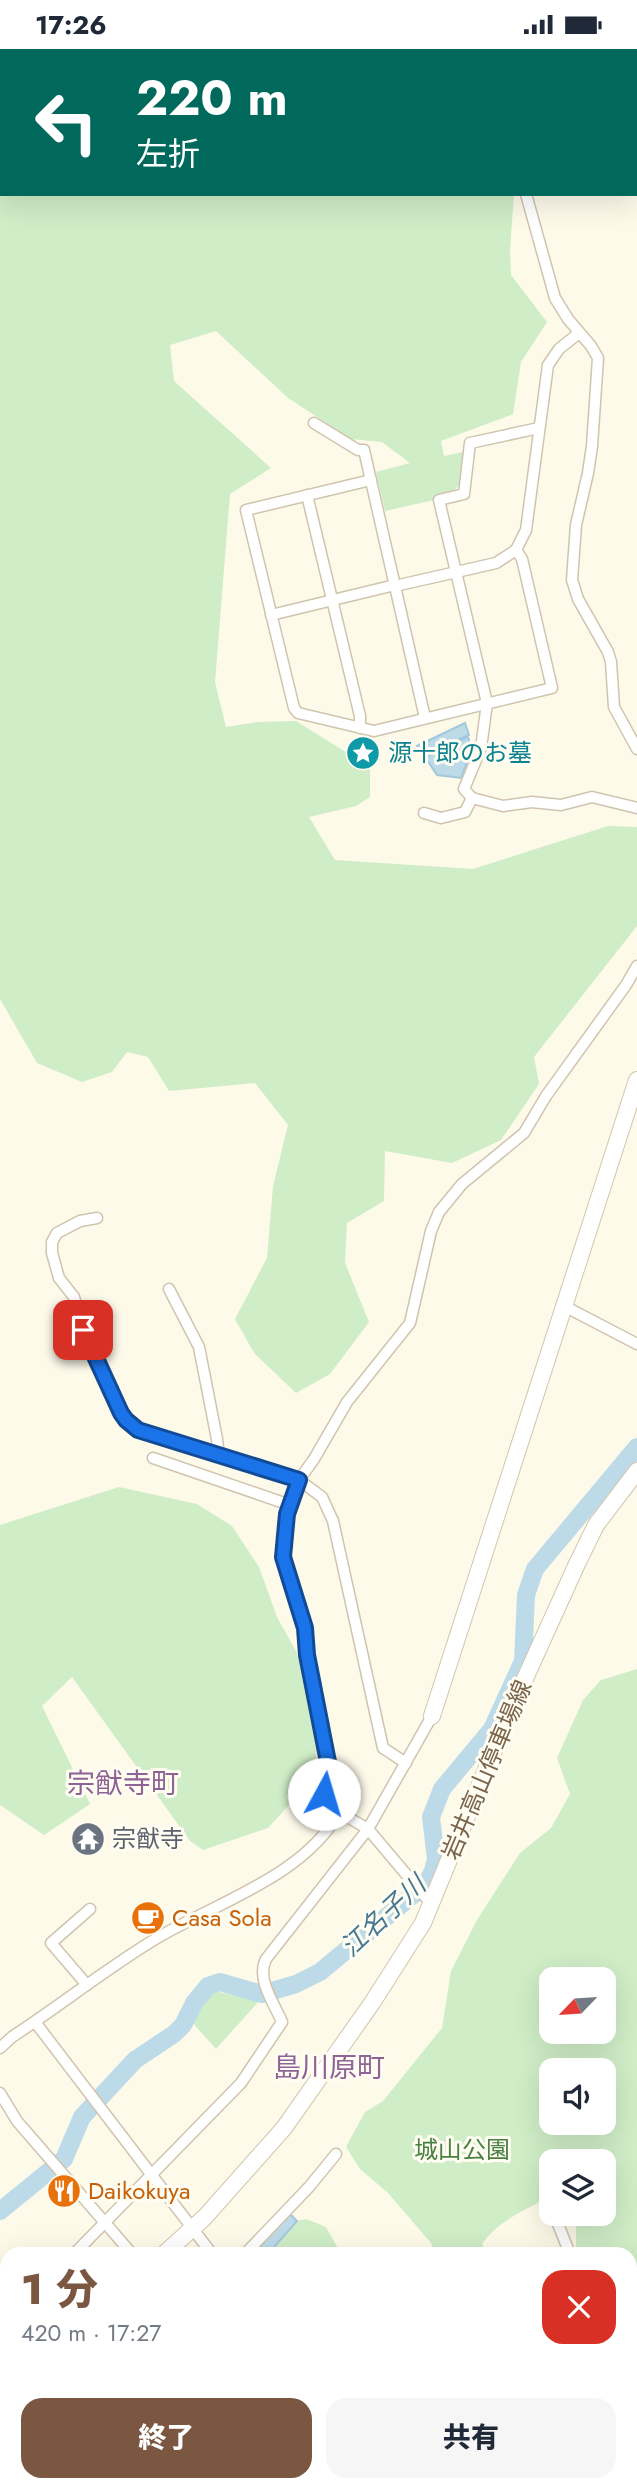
<!DOCTYPE html>
<html lang="ja">
<meta charset="utf-8">
<style>
:root{--surface:#fff;--page:#f6f6f7;--text:#1f2937;--muted:#747a83;--accent:#7b5640}
body{margin:0;font-family:Jost,"Noto Sans JP",sans-serif;background:var(--page);color:var(--text);height:100vh;display:flex;flex-direction:column;font-size:26px;white-space:nowrap}
*{box-sizing:border-box;margin:0}
p{font-size:23px;color:var(--muted)}
.icon{flex:none;width:38px;height:38px;fill:none;stroke:currentColor;stroke-width:2;stroke-linecap:round;stroke-linejoin:round}
.map{position:relative;flex:1;overflow:hidden}
.drawer{position:absolute;left:0px;top:2198px;width:637px;height:245px;display:flex;flex-direction:column;background:var(--surface);border-radius:21px 21px 0 0;box-shadow:0 7px 28px #0002}
.drawer>*{flex:none}
.top-card{position:absolute;left:0px;top:0px;width:637px;height:147px;box-shadow:0 7px 28px #0002;background:#00695c;color:#fff;overflow:hidden}
.needle{width:46px;rotate:245deg}
.controls{position:absolute;left:539px;top:1918px;display:grid;gap:14px}
.controls a{display:grid;place-items:center;width:77px;height:77px;border-radius:14px;background:var(--surface);box-shadow:0 7px 28px #0002;font-size:35px}
.pin{position:absolute;display:grid;place-items:center;width:60px;height:60px;color:#fff;margin:-30px;border-radius:14px;box-shadow:0 4px 10px #0006}
.me{position:absolute;width:77px;margin:-38px;rotate:6deg;stroke-linejoin:round;filter:drop-shadow(0 0 5px #0008)}
.turn{display:flex;align-items:center;gap:24px;height:147px;padding:0 21px;font-size:32px}
.turn .icon{width:91px;height:91px;stroke-width:2.5}
.turn b{display:block;font-size:49px;line-height:60px}
.round{display:grid;place-items:center;flex:none;width:74px;height:74px;border-radius:21px;background:var(--page)}
.headline{display:flex;align-items:center;justify-content:space-between;height:119px;padding:0 21px}
h1{font-size:42px;font-weight:800;line-height:52px;color:var(--accent)}
.action{display:flex;gap:14px;margin-top:auto;padding:14px 21px}
.action a{flex:1;height:80px;border-radius:21px;background:var(--accent);color:#fff;font-size:28px;font-weight:800;line-height:80px;text-align:center}
.action a+a{background:var(--page);color:var(--text)}
.status{display:flex;justify-content:space-between;align-items:center;height:49px;padding:0 35px;background:var(--surface);direction:ltr}
.status svg{height:19px;fill:currentColor}
.map>svg:first-child{display:block}
</style>
<div class="status"><b>17:26</b><svg viewBox="0 0 49 12"><path d="M0 12V9h3v3zM5 12V6h3v6zM10 12V3h3v9zM15 12V0h3v12zM26 1h20v11H26zM47 4h2v5h-2z"/></svg></div>
<div class="map">
<svg width="637" height="2443" viewBox="0 0 637 2443">
<rect width="100%" height="100%" fill="#fdfaea"/>
<g fill="#cfedc7" fill-rule="evenodd">
<path d="M0 0 280 2H2V145H514L510 201 511 226 547 273 521 313 513 365 441 392 444 407 463 403C460 435 468 439 434 448V451L385 462 376 423 410 414 382 393 351 390 288 349 216 282 170 296 174 332 271 419 230 445 215 633 226 678 257 673 296 672 370 718V748L356 757 309 768 335 811 473 820 608 777 637 778V877L534 1008 539 1035 501 1091 452 1114 385 1102 384 1152 347 1174 345 1214 369 1273 330 1325 296 1344 254 1304 235 1270 267 1209 273 1137 288 1076 255 1034 169 1042 148 1008 127 1003 112 1023 82 1033 37 1014 0 950Z"/>
<polygon points="119,1438 197,1455 232,1477 259,1518 277,1568 297,1604 319,1689 312,1731 268,1779 203,1801 190,1792 72,1628 42,1657 90,1755 44,1786 0,1756 0,1476"/>
<path d="M637 1620V2254L630 2251V2205H576V2177L566 2165H604V2112H551V2147C527 2160 499 2171 482 2195L488 2205H436L431 2194 388 2144 360 2120 346 2098 365 2063 383 2052 442 1979 451 1922 477 1871 520 1804 551 1779 570 1745 557 1709 583 1651 601 1631ZM551 1930H604V1983H551ZM551 2021H604V2074H551Z"/>
<polygon points="213,1942 260,1951 216,2000 191,1972 202,1951"/>
<polygon points="306,2170 326,2178 341,2205 268,2205 297,2172"/>
</g>
<g fill="#bddae9" stroke="#a3c8db" stroke-width="2">
<polygon points="465,674 469,686 423,706 417,697"/>
<polygon points="468,688 472,700 461,729 437,726 425,708"/>
<polygon points="290,2165 297,2172 268,2205 250,2205"/>
</g>
<g fill="none" stroke-linecap="round" stroke-linejoin="round">
<g stroke="#a3c8db" stroke-width="2.5">
<polyline points="460,0 461,2"/>
<polyline points="635,101 637,102"/>
</g>
<polyline stroke="#bddae9" stroke-width="18" points="0,2162 64,2110 82,2068 135,2011 174,1985 183,1976 194,1954 208,1937 220,1933 262,1945 296,1935 320,1923 426,1835 433,1822 436,1810 431,1768 442,1740 492,1680 523,1612 526,1546 535,1520 637,1398"/>
<g stroke="#d1c4ae" stroke-width="13">
<g id="street">
<polyline points="447,0 448,2"/>
<polyline points="579,0 579,2"/>
<polyline points="635,92 637,93"/>
<polyline points="635,109 637,110"/>
<polyline points="526,145 555,249 568,270 591,297 598,309 592,397 588,424 576,476 572,531 578,550 608,603 611,613 614,658 637,700"/>
<polyline points="314,374 358,401 364,401 425,669"/>
<polyline points="539,379 470,394 464,445 439,451 487,654 481,699 464,740 472,749 503,757 532,753 561,756 592,748 637,759"/>
<polyline points="371,431 246,461 294,659 298,664 374,682 552,639 522,510 516,501"/>
<polyline points="307,446 360,667 360,679"/>
<polyline points="395,537 496,514 516,501 526,481 548,316 559,300 579,284"/>
<polyline points="271,566 395,536"/>
<polyline points="424,764 441,769 465,763 472,749"/>
<polyline points="97,1169 80,1172 57,1184 52,1193 52,1204 59,1229 74,1248 83,1281 121,1364 126,1372 138,1381 299,1431 322,1448 333,1472 383,1699 406,1714"/>
<polyline points="169,1240 199,1298 217,1390 219,1407"/>
<polyline points="564,1257 637,1295"/>
<polyline points="153,1409 290,1456"/>
<polyline points="432,1856 368,1780 339,1763 327,1752 324,1745 322,1736 328,1713 307,1606 305,1579 283,1508 287,1465 299,1431 314,1410 347,1353 410,1274 431,1182 439,1163 462,1135 524,1084 546,1047 626,936 637,917"/>
<polyline points="87,1936 51,1894 90,1860"/>
<polyline points="35,1973 212,2205"/>
<path d="M0 1999 12 1988C61 1956 107 1919 157 1889 216 1854 306 1826 339 1763"/>
<polyline points="0,2044 17,2072 132,2205"/>
<polyline points="604,2131 604,2133"/>
<polyline points="554,2165 570,2205"/>
<path d="M74 2205 241 2034 282 1973C274 1954 256 1930 266 1910L368 1780 432 1667"/>
<polyline points="245,2205 309,2138 336,2105"/>
<polyline points="630,2243 637,2243"/>
<polyline points="0,2281 7,2274"/>
<polyline points="0,2297 7,2302"/>
<polyline points="0,2365 7,2358"/>
<polyline points="630,2390 637,2388"/>
<polyline points="122,2443 129,2436"/>
</g>
</g>
<g stroke="#d4c5ac" stroke-width="18">
<g id="secondary">
<polyline points="432,1667 637,1031"/>
<polyline points="164,2205 204,2169 284,2079 372,1954 423,1874 509,1665 576,1517 596,1476 637,1422"/>
<polyline points="330,2436 336,2443"/>
</g>
</g>
<use href="#street" stroke="#fff" stroke-width="10"/>
<use href="#secondary" stroke="#fff" stroke-width="16"/>
</g>
<g fill="none" stroke-linecap="round" stroke-linejoin="round">
<g stroke="#114b97" stroke-width="18">
<polyline id="route" points="83,1281 121,1364 126,1371 138,1381 299,1431 287,1465 283,1508 305,1579 307,1606 328,1713 322,1736 324,1745"/>
</g>
<use href="#route" stroke="#1a73e8" stroke-width="12"/>
</g>
<defs>
<g id="sight-disc" transform="scale(1.75)"><circle r="9.5" fill="#0f9aa8" stroke="#fffcf2"/><path d="M0-6L1.8-2.2L6-1.7L2.9 1.2L3.7 5.4L0 3.3L-3.7 5.4L-2.9 1.2L-6-1.7L-1.8-2.2Z" fill="#fff"/></g>
<g id="temple-disc" transform="scale(1.75)"><circle r="9.5" fill="#6b7280" stroke="#fffcf2"/><path d="M0-6L5-2H3V0L6.5 2.5H4V6H1.5V3h-3V6H-4V2.5H-6.5L-3 0V-2H-5Z" fill="#fff"/></g>
<g id="cafe-disc" transform="scale(1.75)"><circle r="9.5" fill="#e8710a" stroke="#fffcf2"/><path d="M-5.5-4.5H6V0H3Q3 3.5 0 3.5H-2.5Q-5.5 3.5-5.5 0ZM3-3.2v2h1.7v-2ZM-6 4.5H4V6H-6Z" fill="#fff"/></g>
<g id="restaurant-disc" transform="scale(1.75)"><circle r="9.5" fill="#e8710a" stroke="#fffcf2"/><path d="M-5-6h1v4h1v-4h1v4h1v-4h1v5L-1.5 .5V6h-2V.5L-5-1ZM5-6V6H3V1.5H1.5Q1.5-4 5-6Z" fill="#fff"/></g>
</defs>
<g fill-rule="evenodd">
<use href="#sight-disc" x="363" y="704"/>
<use href="#temple-disc" x="88" y="1790"/>
<use href="#cafe-disc" x="148" y="1869"/>
<use href="#restaurant-disc" x="64" y="2142"/>
</g>
<g text-anchor="middle" stroke-width="6" stroke-linejoin="round" paint-order="stroke">
<g font-size="24" fill="#0d838f" stroke="#fffcf2" text-anchor="start">
<text x="388" y="712">源十郎のお墓</text>
</g>
<g font-size="24" fill="#7a654b" stroke="#fffcf2">
<text transform="translate(487 1721) rotate(-67)" y="8">岩井高山停車場線</text>
</g>
<g font-size="24" fill="#5b616d" stroke="#fffcf2" text-anchor="start">
<text x="112" y="1798">宗猷寺</text>
</g>
<g font-size="24" fill="#c56008" stroke="#fffcf2" text-anchor="start">
<text x="172" y="1877">Casa Sola</text>
<text x="88" y="2150">Daikokuya</text>
</g>
<g font-size="24" fill="#498142" stroke="#fffcf2">
<text x="462" y="2109">城山公園</text>
</g>
<g font-size="26" font-style="italic" fill="#477995" stroke="#fffcf2">
<text transform="translate(383 1867) rotate(-43)" y="9">江名子川</text>
</g>
<g font-size="28" fill="#8e6496" stroke="#fffcf2">
<text x="123" y="1744">宗猷寺町</text>
<text x="329" y="2028">島川原町</text>
</g>
</g>
</svg>
<div class="controls">
<a><svg class="needle" viewBox="-14 -14 28 28"><path d="M0-13l5 13h-10z" fill="#e53935"/><path d="M0 13l5-13h-10z" fill="#747a83"/></svg></a>
<a><svg class="icon" aria-label="sound" viewBox="0 0 24 24"><path d="M4 9h4l5-4v14l-5-4H4zM17 9q2 3 0 6"/></svg></a>
<a><svg class="icon" aria-label="layers" viewBox="0 0 24 24"><path d="M12 4l9 5-9 5-9-5zM3 14l9 5 9-5"/></svg></a>
</div>
<div class="pin" style="left:83px;top:1281px;background:#d93025"><svg class="icon" aria-label="arrive" viewBox="0 0 24 24"><path d="M6 21V4h12l-3 4 3 4H6"/></svg></div>
<svg class="me" style="left:324px;top:1745px" viewBox="-20 -20 40 40"><circle r="19" fill="#fff"/><path d="M0-13L10 11 0 6-10 11z" fill="#1a73e8"/></svg>
<div class="top-card">
<div class="turn"><svg class="icon" aria-label="left" viewBox="0 0 24 24"><path d="M17 20v-9H6M10 6l-5 5 5 5"/></svg><div><b>220 m</b>左折</div></div>
</div>
<section class="drawer">
<div class="headline"><div><h1>1 分</h1><p>420 m · 17:27</p></div><a class="round" style="background:#d93025;color:#fff"><svg class="icon" aria-label="close" viewBox="0 0 24 24"><path d="M6 6l12 12M18 6L6 18"/></svg></a></div>
<div class="action"><a>終了</a><a>共有</a></div>
</section>
</div>
